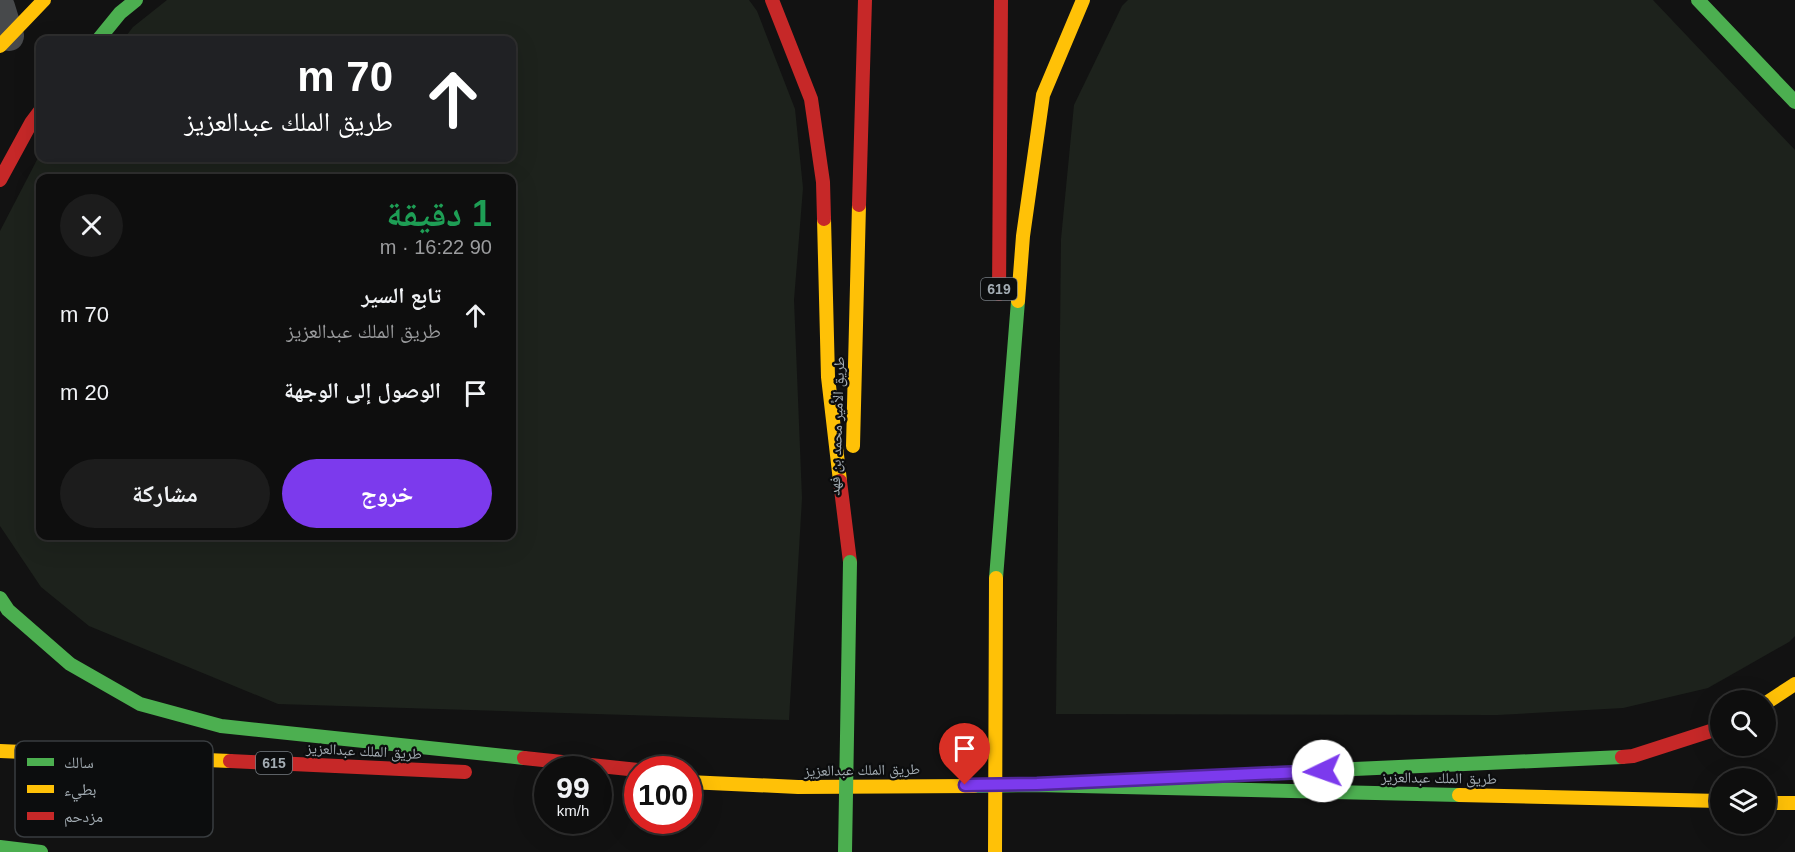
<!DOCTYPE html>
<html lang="ar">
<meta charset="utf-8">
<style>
:root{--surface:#0e0e0e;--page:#1c1c1c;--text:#f1f3f6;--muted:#9b9c9e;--line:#2e2e2e;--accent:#7c3aed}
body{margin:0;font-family:Helvetica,"Noto Naskh Arabic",sans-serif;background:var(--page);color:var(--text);direction:rtl;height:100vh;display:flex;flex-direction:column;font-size:22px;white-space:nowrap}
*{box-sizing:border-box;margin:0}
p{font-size:20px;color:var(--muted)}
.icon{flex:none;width:33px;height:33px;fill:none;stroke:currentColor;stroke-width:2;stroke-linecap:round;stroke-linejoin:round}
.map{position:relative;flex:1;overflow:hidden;direction:ltr}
.side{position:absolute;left:36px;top:174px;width:480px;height:366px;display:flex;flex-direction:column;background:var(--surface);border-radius:12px;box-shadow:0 6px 24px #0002,0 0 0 2px var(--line);direction:rtl}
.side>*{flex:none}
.guide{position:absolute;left:36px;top:36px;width:480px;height:126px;border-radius:12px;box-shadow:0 6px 24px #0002,0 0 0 2px var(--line);direction:rtl;background:#202124;color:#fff;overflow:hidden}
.tools{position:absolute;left:1710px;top:690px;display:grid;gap:12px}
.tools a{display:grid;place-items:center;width:66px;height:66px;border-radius:50%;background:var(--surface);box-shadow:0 6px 24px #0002,0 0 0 2px var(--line);font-size:30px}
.speed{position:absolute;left:534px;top:756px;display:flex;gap:12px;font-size:30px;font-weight:700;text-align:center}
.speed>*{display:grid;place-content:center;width:78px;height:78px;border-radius:50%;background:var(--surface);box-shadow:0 6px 24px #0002,0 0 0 2px var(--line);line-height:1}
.speed small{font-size:15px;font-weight:400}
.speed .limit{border:9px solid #d22;background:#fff;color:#111}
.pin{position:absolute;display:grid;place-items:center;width:51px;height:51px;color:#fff;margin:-62px -26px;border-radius:50% 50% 50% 0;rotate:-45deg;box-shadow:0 0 6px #0007}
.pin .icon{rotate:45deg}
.me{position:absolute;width:66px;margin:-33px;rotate:267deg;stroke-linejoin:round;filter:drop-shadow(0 0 4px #0008)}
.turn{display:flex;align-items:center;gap:21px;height:126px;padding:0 24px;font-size:27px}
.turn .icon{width:78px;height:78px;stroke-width:2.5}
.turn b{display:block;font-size:42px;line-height:51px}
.round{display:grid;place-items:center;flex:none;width:63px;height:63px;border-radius:32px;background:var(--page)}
.overview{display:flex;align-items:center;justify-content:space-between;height:102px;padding:0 24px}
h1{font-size:36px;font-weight:700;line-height:45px;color:#1e9e55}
.cta{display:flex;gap:12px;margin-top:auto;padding:12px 24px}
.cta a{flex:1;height:69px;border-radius:36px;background:var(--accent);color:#fff;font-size:24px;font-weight:700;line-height:69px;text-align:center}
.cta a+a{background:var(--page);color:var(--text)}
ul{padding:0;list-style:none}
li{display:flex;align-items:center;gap:18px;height:78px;padding:0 24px}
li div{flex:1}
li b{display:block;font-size:22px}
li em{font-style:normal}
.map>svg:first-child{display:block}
</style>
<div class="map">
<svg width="1795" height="852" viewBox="0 0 1795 852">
<rect width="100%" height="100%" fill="#121212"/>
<g fill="#1d221c" fill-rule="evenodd">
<path d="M167 0H749L757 11 795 109 803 188 794 300 802 498 789 720 278 704 89 626 41 587 0 526V231L40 154V158H512V40H123L133 27ZM40 178H512V536H40Z"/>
<polygon points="1128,0 1653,0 1795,150 1795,636 1789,642 1708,688 1623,708 1497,715 1056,714 1061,239 1074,105 1122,6"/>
</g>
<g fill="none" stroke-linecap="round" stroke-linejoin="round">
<polyline stroke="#47494b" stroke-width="30" points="0,7 9,36"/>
<g stroke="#4caf50" stroke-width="14">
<polyline points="1698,0 1795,102"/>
<polyline points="98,40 120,13 136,0"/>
<polyline points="996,578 1018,301"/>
<polyline points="0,598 8,610 70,664 140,704 221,726 524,758"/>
<polyline points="1310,771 1622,757"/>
<polyline points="974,786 1037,785 1459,795"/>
<polyline points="0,847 41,852"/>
</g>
<g stroke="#ffc107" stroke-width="14">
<polyline points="0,46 44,0"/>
<polyline points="824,219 828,377 840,481"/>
<polyline points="1018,301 1023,236 1043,95 1083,0"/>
<polyline points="853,446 859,205"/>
<polyline points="1766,703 1795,684"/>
<polyline points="0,751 230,761"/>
<polyline points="688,782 798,787 974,786"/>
<polyline points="1459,795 1720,801"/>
<polyline points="1766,803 1795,803"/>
</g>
<g stroke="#c62828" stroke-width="14">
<polyline points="772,0 811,99 823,182 824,219"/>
<polyline points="0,180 31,123 40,111"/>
<polyline points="859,205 865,0"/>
<polyline points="999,294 1001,0"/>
<polyline points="840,481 850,562"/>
<polyline points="1622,757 1633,756 1720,728"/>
<polyline points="524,758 638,770"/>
<polyline points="230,761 465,772"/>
</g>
<polyline stroke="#4caf50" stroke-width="14" points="845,852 850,562"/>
<polyline stroke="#ffc107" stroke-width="14" points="995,852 996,578"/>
</g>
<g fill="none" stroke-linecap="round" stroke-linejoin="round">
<g stroke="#51269a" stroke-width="15">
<polyline id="route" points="965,785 1037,784 1323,771"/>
</g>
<use href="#route" stroke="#7c3aed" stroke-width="10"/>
</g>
<g text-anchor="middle" stroke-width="4.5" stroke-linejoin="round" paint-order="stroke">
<g fill="#0c0d0e" stroke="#767c82" stroke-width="1.5">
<rect x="981" y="278" width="36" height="22" rx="4.5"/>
<rect x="256" y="752" width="36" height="22" rx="4.5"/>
</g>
<g font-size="14" font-weight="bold" fill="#a3acb3">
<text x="999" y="294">619</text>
<text x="274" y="768">615</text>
</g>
<g font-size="15" fill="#a3acb3" stroke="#0c0d0e">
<text transform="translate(837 426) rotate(-88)" y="5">طريق الأمير محمد بن فهد</text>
<text transform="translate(364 751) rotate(3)" y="5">طريق الملك عبدالعزيز</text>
<text transform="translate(862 770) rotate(-1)" y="5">طريق الملك عبدالعزيز</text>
<text transform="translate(1439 778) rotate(1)" y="5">طريق الملك عبدالعزيز</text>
</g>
</g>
<rect x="15" y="741" width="198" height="96" rx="9" fill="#0c0d0e" stroke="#393d40" stroke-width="1.5"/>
<rect x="27" y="758" width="27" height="8" fill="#4caf50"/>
<rect x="27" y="785" width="27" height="8" fill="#ffc107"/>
<rect x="27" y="812" width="27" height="8" fill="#c62828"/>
<g font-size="16" fill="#a3acb3">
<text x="64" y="768">سالك</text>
<text x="64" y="795">بطيء</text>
<text x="64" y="822">مزدحم</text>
</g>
</svg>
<div class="tools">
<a><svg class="icon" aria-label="search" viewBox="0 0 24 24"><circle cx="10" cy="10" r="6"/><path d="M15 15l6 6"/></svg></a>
<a><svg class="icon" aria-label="layers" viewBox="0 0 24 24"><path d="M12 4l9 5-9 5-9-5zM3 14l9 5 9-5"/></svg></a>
</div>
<div class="speed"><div>99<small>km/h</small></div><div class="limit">100</div></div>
<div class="pin" style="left:965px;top:785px;background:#d93025"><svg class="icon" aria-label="arrive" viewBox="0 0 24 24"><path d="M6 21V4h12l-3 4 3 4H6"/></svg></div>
<svg class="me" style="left:1323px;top:771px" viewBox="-20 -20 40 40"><circle r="19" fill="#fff"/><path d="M0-13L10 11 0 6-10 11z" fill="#7c3aed"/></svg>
<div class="guide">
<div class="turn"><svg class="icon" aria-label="ahead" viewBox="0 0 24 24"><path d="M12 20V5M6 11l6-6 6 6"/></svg><div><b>70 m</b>طريق الملك عبدالعزيز</div></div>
</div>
<section class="side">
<div class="overview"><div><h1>1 دقيقة</h1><p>90 m · 16:22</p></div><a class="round"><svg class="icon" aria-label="close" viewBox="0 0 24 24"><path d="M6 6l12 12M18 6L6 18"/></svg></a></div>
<ul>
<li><svg class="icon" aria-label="ahead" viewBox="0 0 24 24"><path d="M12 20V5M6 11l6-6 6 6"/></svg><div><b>تابع السير</b><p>طريق الملك عبدالعزيز</p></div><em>70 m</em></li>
<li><svg class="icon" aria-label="arrive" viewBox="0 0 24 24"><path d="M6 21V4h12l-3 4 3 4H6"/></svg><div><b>الوصول إلى الوجهة</b></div><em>20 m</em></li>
</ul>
<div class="cta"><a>خروج</a><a>مشاركة</a></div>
</section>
</div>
